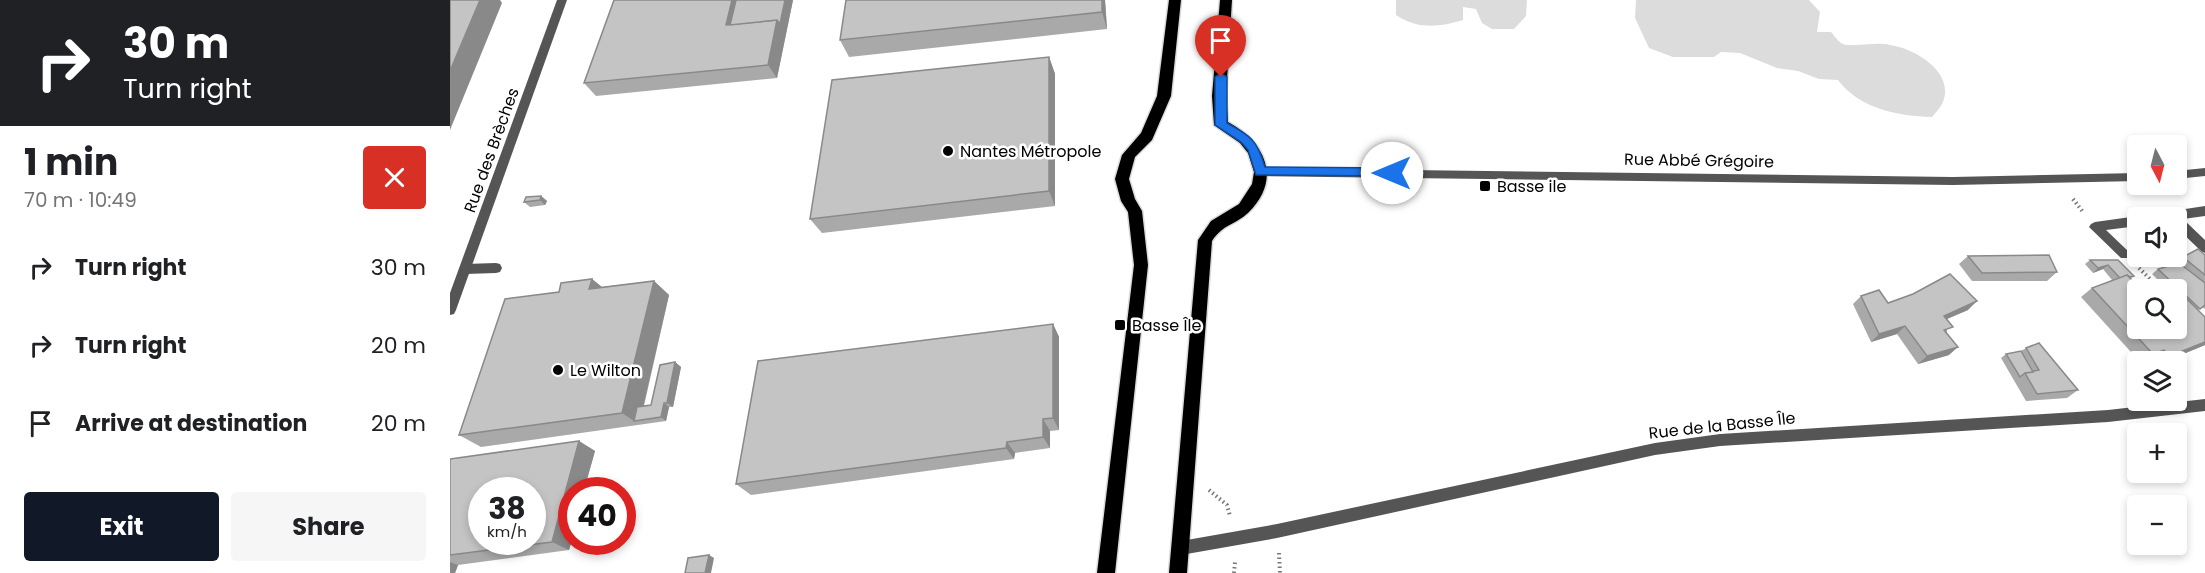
<!DOCTYPE html>
<meta charset="utf-8">
<style>
:root{--surface:#fff;--page:#f6f6f6;--text:#202124;--muted:#757577;--accent:#111827}
body{margin:0;font-family:Poppins,sans-serif;background:var(--page);color:var(--text);height:100vh;display:flex;flex-direction:column;font-size:22px;white-space:nowrap}
*{box-sizing:border-box;margin:0}
p{font-size:20px;color:var(--muted)}
.icon{flex:none;width:33px;height:33px;fill:none;stroke:currentColor;stroke-width:2;stroke-linecap:round;stroke-linejoin:round}
.map{position:relative;flex:1;overflow:hidden}
.side{display:flex;flex-direction:column;background:var(--surface);width:450px}
.side>*{flex:none}
.hud{background:#202124;color:#fff;overflow:hidden}
.needle{width:39px;rotate:173deg}
.buttons{position:absolute;left:1677px;top:135px;display:grid;gap:12px}
.buttons a{display:grid;place-items:center;width:60px;height:60px;border-radius:6px;background:var(--surface);box-shadow:0 3px 9px #0003;font-size:30px}
.speed{position:absolute;left:18px;top:477px;display:flex;gap:12px;font-size:30px;font-weight:700;text-align:center}
.speed>*{display:grid;place-content:center;width:78px;height:78px;border-radius:50%;background:var(--surface);box-shadow:0 3px 9px #0003;line-height:1}
.speed small{font-size:15px;font-weight:400}
.speed .limit{border:9px solid #d22;background:#fff;color:#111}
.pin{position:absolute;display:grid;place-items:center;width:51px;height:51px;color:#fff;margin:-62px -26px;border-radius:50% 50% 50% 0;rotate:-45deg;box-shadow:0 0 6px #0007}
.pin .icon{rotate:45deg}
.me{position:absolute;width:66px;margin:-33px;rotate:270deg;stroke-linejoin:round;filter:drop-shadow(0 0 4px #0008)}
.turn{display:flex;align-items:center;gap:21px;height:126px;padding:0 24px;font-size:27px}
.turn .icon{width:78px;height:78px;stroke-width:2.5}
.turn b{display:block;font-size:42px;line-height:51px}
.round{display:grid;place-items:center;flex:none;width:63px;height:63px;border-radius:6px;background:var(--page)}
.overview{display:flex;align-items:center;justify-content:space-between;height:102px;padding:0 24px}
h1{font-size:36px;font-weight:700;line-height:45px}
.button{display:flex;gap:12px;margin-top:auto;padding:12px 24px}
.button a{flex:1;height:69px;border-radius:6px;background:var(--accent);color:#fff;font-size:24px;font-weight:700;line-height:69px;text-align:center}
.button a+a{background:var(--page);color:var(--text)}
ul{padding:0;list-style:none}
li{display:flex;align-items:center;gap:18px;height:78px;padding:0 24px}
li div{flex:1}
li b{display:block;font-size:22px}
li em{font-style:normal}
main{display:flex;flex:1;min-height:0}
.map>svg:first-child{display:block}
</style>
<main>
<section class="side">
<div class="hud">
<div class="turn"><svg class="icon" aria-label="right" viewBox="0 0 24 24"><path d="M7 20v-9h11M14 6l5 5-5 5"/></svg><div><b>30 m</b>Turn right</div></div>
</div>
<div class="overview"><div><h1>1 min</h1><p>70 m · 10:49</p></div><a class="round" style="background:#d93025;color:#fff"><svg class="icon" aria-label="close" viewBox="0 0 24 24"><path d="M6 6l12 12M18 6L6 18"/></svg></a></div>
<ul>
<li><svg class="icon" aria-label="right" viewBox="0 0 24 24"><path d="M7 20v-9h11M14 6l5 5-5 5"/></svg><div><b>Turn right</b></div><em>30 m</em></li>
<li><svg class="icon" aria-label="right" viewBox="0 0 24 24"><path d="M7 20v-9h11M14 6l5 5-5 5"/></svg><div><b>Turn right</b></div><em>20 m</em></li>
<li><svg class="icon" aria-label="arrive" viewBox="0 0 24 24"><path d="M6 21V4h12l-3 4 3 4H6"/></svg><div><b>Arrive at destination</b></div><em>20 m</em></li>
</ul>
<div class="button"><a>Exit</a><a>Share</a></div>
</section>
<div class="map">
<svg width="1755" height="573" viewBox="0 0 1755 573">
<rect width="100%" height="100%" fill="#fff"/>
<g fill="#dcdcdc">
<path d="M946 0H1077L1076 16 1064 29H1042L1032 23 1026 9 1013 7V20C990 27 968 30 946 15Z"/>
<path d="M1186 0H1359L1370 12 1367 32H1381C1386 37 1389 45 1398 45 1412 46 1425 42 1440 45 1463 48 1505 71 1493 102 1491 107 1486 112 1482 117 1448 116 1410 109 1388 80L1369 79 1348 71 1327 68 1290 53 1271 52 1264 57H1223L1199 48 1185 18Z"/>
</g>
<g fill="none" stroke-linecap="round" stroke-linejoin="round">
<g stroke="#dbdbdb" stroke-width="3">
<g id="primary">
<polygon points="719,0 731,0 721,96 702,140 685,157 679,179 685,199 692,211 698,265 665,573 647,573 684,265 678,212 671,201 665,179 672,155 691,133 707,96"/>
<path d="M770 0H782L776 96 778 122C815 142 833 179 798 213 785 225 773 224 762 241L737 573H719L748 240 761 221 789 204 802 184 804 172 798 153 790 143 764 125 762 96Z"/>
</g>
</g>
<g stroke="#777" stroke-width="4" stroke-dasharray="1.5 3" stroke-linecap="butt">
<polyline points="1623,199 1633,212"/>
<polyline points="1689,268 1711,290"/>
<polyline points="759,490 777,505 780,516"/>
<polyline points="829,553 830,573"/>
<polyline points="784,573 785,562"/>
</g>
<g fill="#555" fill-rule="evenodd">
<polygon points="1755,206 1755,216 1733,219 1755,240 1755,253 1751,251 1726,227 1726,218 1704,218 1709,213"/>
<polygon points="1688,216 1691,218 1688,218 1688,226 1656,230 1679,252 1681,255 1679,258 1671,258 1639,227 1641,224 1645,222"/>
<polygon points="46,263 50,264 52,268 50,272 46,273 15,274 11,273 9,269 11,265 15,264"/>
</g>
<g fill="#555" fill-rule="evenodd">
<polygon points="107,0 117,0 6,310 4,314 0,315 0,293"/>
<polygon points="1755,399 1755,411 1658,422 1270,446 1205,455 827,538 731,555 726,553 724,548 726,543 731,541 827,524 1205,443 1270,434 1658,410"/>
</g>
<g fill="#555" fill-rule="evenodd">
<polygon points="810,168 1503,177 1688,173 1688,181 1503,185 810,176 804,172"/>
<polygon points="1755,168 1755,176 1726,179 1726,171"/>
</g>
<use href="#primary" fill="#000" fill-rule="evenodd"/>
</g>
<g fill="#a9a9a9">
<polygon points="343,0 327,78 146,96 134,83"/>
<polygon points="396,0 655,0 657,29 399,57 390,40"/>
<polygon points="599,57 605,74 605,206 372,233 360,219"/>
<polygon points="91,196 97,201 95,205 80,207 74,202"/>
<polygon points="1755,255 1755,309 1752,307 1748,310 1755,345 1714,362 1705,362 1702,358 1693,362 1690,362 1631,297 1642,288 1662,280 1653,269 1643,273 1635,264 1640,260 1668,260 1684,276 1681,278 1688,328 1731,302 1726,297 1726,290 1718,290 1702,274 1708,269 1723,265 1733,257"/>
<polygon points="1518,256 1607,272 1597,281 1522,281 1509,264"/>
<polygon points="142,279 152,287 204,281 219,295 194,406 201,405 225,362 231,367 223,407 219,407 216,421 31,447 9,435"/>
<polygon points="1411,296 1438,303 1518,310 1497,319 1497,333 1499,355 1468,364 1447,334 1421,342 1403,304"/>
<polygon points="603,324 609,337 609,430 600,431 600,448 565,453 564,459 301,495 286,484"/>
<polygon points="1576,348 1628,390 1617,398 1576,401 1551,358 1556,354 1571,351"/>
<polygon points="129,441 145,451 134,490 122,490 122,540 119,550 8,565 5,573 0,573 0,459"/>
</g>
<g fill="#898989">
<polygon points="30,0 50,0 52,3 0,130 0,71"/>
<polygon points="282,0 295,0 288,28 276,25"/>
<polygon points="335,0 343,0 327,78 318,65 327,20"/>
<polygon points="652,0 655,0 657,29 652,12"/>
<polygon points="599,57 605,74 605,206 599,191"/>
<polygon points="91,196 97,201 95,205 90,200"/>
<polygon points="1658,265 1653,269 1643,273 1648,268"/>
<polygon points="142,279 159,293 139,289"/>
<polygon points="204,281 219,295 190,420 184,421 172,413"/>
<polygon points="1527,301 1518,310 1485,324 1494,316"/>
<polygon points="603,324 609,337 609,430 603,418"/>
<polygon points="1455,326 1447,334 1421,342 1429,334"/>
<polygon points="1755,342 1755,345 1714,362 1712,362 1720,356"/>
<polygon points="1508,347 1499,355 1468,364 1477,356"/>
<polygon points="1714,350 1702,358 1693,362 1703,354"/>
<polygon points="225,362 231,367 223,407 217,403"/>
<polygon points="214,403 219,407 216,421 211,417"/>
<polygon points="593,419 600,431 600,448 593,437"/>
<polygon points="129,441 145,451 134,490 122,490 122,540 119,550 102,542"/>
<polygon points="557,442 565,453 564,459 556,448"/>
<polygon points="259,555 264,558 261,573 255,573"/>
<polygon points="0,562 8,565 5,573 0,573"/>
</g>
<g fill="#c4c4c4" stroke="#898989" stroke-width="1.5" fill-rule="evenodd">
<polygon points="0,0 30,0 0,71"/>
<polygon points="164,0 282,0 276,25 327,20 318,65 134,83"/>
<polygon points="286,0 335,0 330,24 327,20 280,25"/>
<polygon points="396,0 652,0 652,12 390,40"/>
<polygon points="599,57 599,191 360,219 382,80"/>
<polygon points="91,196 90,200 74,202 76,197"/>
<polygon points="1748,249 1755,255 1755,275 1733,257"/>
<polygon points="1599,255 1607,272 1532,273 1518,256"/>
<polygon points="1640,260 1668,260 1684,276 1680,277 1677,275 1670,278 1658,265 1648,268"/>
<polygon points="1729,263 1755,283 1755,305 1750,309 1708,269"/>
<polygon points="1500,274 1527,301 1494,316 1503,327 1494,330 1508,347 1477,356 1455,326 1429,334 1411,296 1429,290 1438,303 1463,294"/>
<polygon points="1677,275 1692,290 1688,290 1688,328 1726,328 1726,303 1737,299 1755,317 1755,342 1720,356 1714,350 1703,354 1642,288"/>
<polygon points="142,279 139,289 204,281 172,413 9,435 55,299 109,292 111,283"/>
<polygon points="603,324 603,418 593,419 593,437 557,442 556,448 286,484 308,361"/>
<polygon points="1589,343 1628,390 1587,394 1575,373 1589,370 1576,348"/>
<polygon points="1571,351 1583,372 1575,373 1570,377 1556,354"/>
<polygon points="225,362 217,403 214,403 211,417 184,421 187,407 201,405 210,365"/>
<path d="M129 441 102 542 0 555V459ZM32 490H82V542H32Z"/>
<polygon points="259,555 255,573 235,573 238,558"/>
</g>
<path fill="#1a73e8" stroke="#114b97" stroke-width="1.5" d="M771 73 777 77V123C801 136 807 140 815 167L942 168 946 169V176L806 175 798 150 791 142 765 125V77Z"/>
<g fill="#000" stroke="#fff" stroke-width="2">
<circle cx="498" cy="151" r="6"/>
<rect x="1029" y="180" width="12" height="12" rx="3"/>
<rect x="664" y="319" width="12" height="12" rx="3"/>
<circle cx="108" cy="370" r="6"/>
</g>
<g text-anchor="middle" stroke-width="5" stroke-linejoin="round" paint-order="stroke">
<g font-size="16" fill="#000" stroke="#fff">
<text transform="translate(41 150) rotate(-70)" y="6">Rue des Brèches</text>
<text transform="translate(1249 160) rotate(1)" y="6">Rue Abbé Grégoire</text>
<text transform="translate(1272 425) rotate(-6)" y="6">Rue de la Basse Île</text>
</g>
<g font-size="16" fill="#000" stroke="#fff" text-anchor="start">
<text x="510" y="157">Nantes Métropole</text>
<text x="1047" y="192">Basse ile</text>
<text x="682" y="331">Basse Île</text>
<text x="120" y="376">Le Wilton</text>
</g>
</g>
</svg>
<div class="buttons">
<a><svg class="needle" viewBox="-14 -14 28 28"><path d="M0-13l5 13h-10z" fill="#e53935"/><path d="M0 13l5-13h-10z" fill="#757577"/></svg></a>
<a><svg class="icon" aria-label="sound" viewBox="0 0 24 24"><path d="M4 9h4l5-4v14l-5-4H4zM17 9q2 3 0 6"/></svg></a>
<a><svg class="icon" aria-label="search" viewBox="0 0 24 24"><circle cx="10" cy="10" r="6"/><path d="M15 15l6 6"/></svg></a>
<a><svg class="icon" aria-label="layers" viewBox="0 0 24 24"><path d="M12 4l9 5-9 5-9-5zM3 14l9 5 9-5"/></svg></a>
<a>+</a>
<a>−</a>
</div>
<div class="speed"><div>38<small>km/h</small></div><div class="limit">40</div></div>
<div class="pin" style="left:771px;top:77px;background:#d93025"><svg class="icon" aria-label="arrive" viewBox="0 0 24 24"><path d="M6 21V4h12l-3 4 3 4H6"/></svg></div>
<svg class="me" style="left:942px;top:173px" viewBox="-20 -20 40 40"><circle r="19" fill="#fff"/><path d="M0-13L10 11 0 6-10 11z" fill="#1a73e8"/></svg>
</div>
</main>
